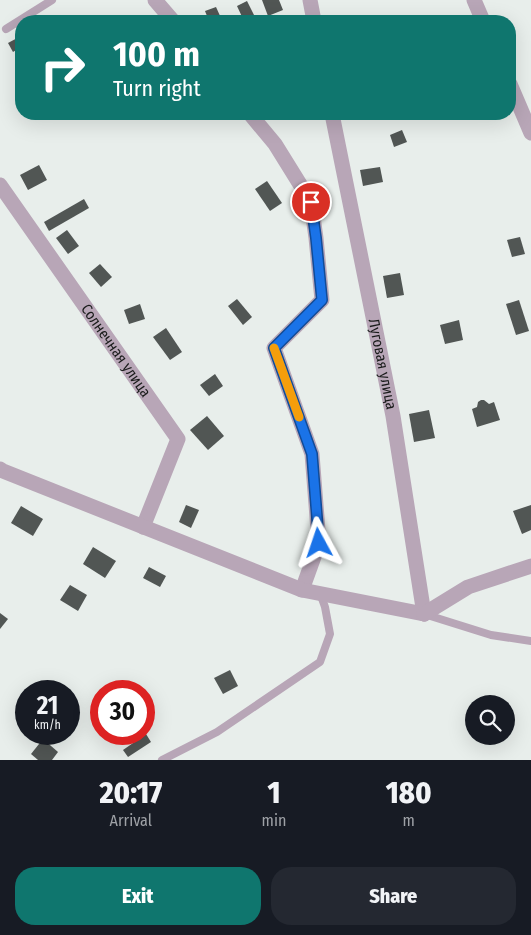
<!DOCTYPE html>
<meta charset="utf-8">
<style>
:root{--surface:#171b24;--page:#242831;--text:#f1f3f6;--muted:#9ea1a6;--accent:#0f766e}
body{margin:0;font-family:"Fira Sans Condensed",sans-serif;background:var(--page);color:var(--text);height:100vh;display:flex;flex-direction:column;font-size:19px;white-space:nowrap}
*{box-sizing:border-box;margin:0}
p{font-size:16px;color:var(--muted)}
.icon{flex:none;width:28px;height:28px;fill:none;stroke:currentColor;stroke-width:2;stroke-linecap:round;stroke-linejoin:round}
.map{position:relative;height:760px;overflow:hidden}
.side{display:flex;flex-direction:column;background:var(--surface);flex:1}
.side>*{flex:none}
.guide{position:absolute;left:15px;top:15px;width:501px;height:105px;border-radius:20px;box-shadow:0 5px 20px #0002;background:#0f766e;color:#fff;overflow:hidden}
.buttons{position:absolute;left:465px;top:695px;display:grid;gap:10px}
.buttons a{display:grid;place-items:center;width:50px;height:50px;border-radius:50%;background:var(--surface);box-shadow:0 5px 20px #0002;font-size:25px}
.speed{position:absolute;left:15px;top:680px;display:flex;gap:10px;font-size:25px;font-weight:700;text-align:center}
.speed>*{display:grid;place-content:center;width:65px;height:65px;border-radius:50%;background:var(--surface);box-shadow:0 5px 20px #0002;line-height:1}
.speed small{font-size:12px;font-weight:400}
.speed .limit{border:8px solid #d22;background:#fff;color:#111}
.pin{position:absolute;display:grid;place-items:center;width:42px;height:42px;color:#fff;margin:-21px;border:2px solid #fff;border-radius:50%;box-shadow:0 1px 5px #0007}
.me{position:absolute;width:55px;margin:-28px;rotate:355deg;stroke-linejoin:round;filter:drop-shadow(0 0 4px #0008)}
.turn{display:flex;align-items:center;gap:18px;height:105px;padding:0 15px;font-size:22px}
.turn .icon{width:65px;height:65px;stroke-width:2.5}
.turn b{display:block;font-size:35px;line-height:42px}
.eta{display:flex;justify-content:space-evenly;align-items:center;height:85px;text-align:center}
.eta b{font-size:30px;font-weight:800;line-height:35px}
.button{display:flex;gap:10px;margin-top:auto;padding:10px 15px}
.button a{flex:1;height:58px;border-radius:20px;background:var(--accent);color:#fff;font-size:20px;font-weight:800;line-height:58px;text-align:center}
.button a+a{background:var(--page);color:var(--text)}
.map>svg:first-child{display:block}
</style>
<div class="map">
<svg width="531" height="760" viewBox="0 0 531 760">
<rect width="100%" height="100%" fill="#e8eeeb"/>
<g fill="#515654">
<polygon points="262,0 279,0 283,10 268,16"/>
<polygon points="247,1 257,21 244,21 237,6"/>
<polygon points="216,7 221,18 214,21 209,21 205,11"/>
<polygon points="21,36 21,47 13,52 8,43"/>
<polygon points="21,57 21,71 15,61"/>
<polygon points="402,130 407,142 394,147 390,135"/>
<polygon points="39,165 47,180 28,190 20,175"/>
<polygon points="380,167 383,182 363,186 360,170"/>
<polygon points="267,181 282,203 270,211 255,189"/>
<polygon points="84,199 89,208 49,231 44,222"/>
<polygon points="67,230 79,246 68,254 56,238"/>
<polygon points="520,237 525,254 512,257 507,240"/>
<polygon points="100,264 112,277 101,287 89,273"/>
<polygon points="400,273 404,295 387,298 383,276"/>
<polygon points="237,299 252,317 243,325 228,306"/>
<polygon points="519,300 529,331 516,335 506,304"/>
<polygon points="140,304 145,319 129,324 124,310"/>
<polygon points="459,320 463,340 445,344 440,325"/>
<polygon points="166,328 182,352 170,360 153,337"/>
<polygon points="215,374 223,386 209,396 200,385"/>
<polygon points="481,400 484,400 489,404 494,402 500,420 477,427 472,409 477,407 478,402"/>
<polygon points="429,410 435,438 414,442 409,414"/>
<polygon points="207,416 224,436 208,450 190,430"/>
<polygon points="186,505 199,510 191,528 179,522"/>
<polygon points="531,505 531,530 522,534 513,511"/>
<polygon points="21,506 43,519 33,536 11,523"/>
<polygon points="93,547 116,561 105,578 83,564"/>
<polygon points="149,567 166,576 160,587 143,578"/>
<polygon points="70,585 87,595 78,611 60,600"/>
<polygon points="0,613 8,619 0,629"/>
<polygon points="230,670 238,686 223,694 214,678"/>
<polygon points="146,734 151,742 128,757 123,750"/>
<polygon points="43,739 58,752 52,760 38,760 31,754"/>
</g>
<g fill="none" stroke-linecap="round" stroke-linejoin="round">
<g stroke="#b8a6b7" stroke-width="8">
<polyline points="6,29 52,0"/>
<polyline points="424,614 491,635 531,641"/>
<polyline points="162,760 217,732 320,662 330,634 325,607 320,593"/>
</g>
<g stroke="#b8a6b7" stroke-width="15">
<polyline points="155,0 173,21"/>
<polyline points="310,0 314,21"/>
<polyline points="474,0 483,21"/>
<polyline points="510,84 531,133"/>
<polyline points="250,114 275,144 311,202 316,238 322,300 274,348 312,454 319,543 302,590"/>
<path id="s1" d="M332 114 393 416 424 614"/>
<path id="s2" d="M0 185 178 439 143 527"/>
<polyline points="0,469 3,471 302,590 424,614"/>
<polyline points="424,614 468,587 531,566"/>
</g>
</g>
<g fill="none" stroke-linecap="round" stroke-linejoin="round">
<g stroke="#114b97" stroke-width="12">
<polyline id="route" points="311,202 316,238 322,300 274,348 312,454 319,543"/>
</g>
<use href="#route" stroke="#1a73e8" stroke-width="9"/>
<polyline stroke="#f59e0b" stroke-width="9" points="274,348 299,417"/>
</g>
<g text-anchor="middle" stroke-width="5" stroke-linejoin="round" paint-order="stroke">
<g font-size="15" fill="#191b1a" stroke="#fff">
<text dy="5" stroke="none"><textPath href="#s2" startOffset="202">Солнечная улица</textPath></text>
<text dy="5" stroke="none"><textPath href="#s1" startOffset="255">Луговая улица</textPath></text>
</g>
</g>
</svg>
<div class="buttons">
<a><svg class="icon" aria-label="search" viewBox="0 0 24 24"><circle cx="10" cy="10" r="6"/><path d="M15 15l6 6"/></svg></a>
</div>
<div class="speed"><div>21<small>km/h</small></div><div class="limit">30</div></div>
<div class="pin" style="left:311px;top:202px;background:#d93025"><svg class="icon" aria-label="arrive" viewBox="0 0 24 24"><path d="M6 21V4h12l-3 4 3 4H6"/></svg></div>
<svg class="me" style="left:319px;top:543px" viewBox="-20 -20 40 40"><path d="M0-17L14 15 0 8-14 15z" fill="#1a73e8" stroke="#fff" stroke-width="4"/></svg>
<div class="guide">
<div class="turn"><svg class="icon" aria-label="right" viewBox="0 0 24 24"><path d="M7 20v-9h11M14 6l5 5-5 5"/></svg><div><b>100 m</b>Turn right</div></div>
</div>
</div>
<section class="side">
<div class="eta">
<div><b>20:17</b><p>Arrival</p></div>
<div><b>1</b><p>min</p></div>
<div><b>180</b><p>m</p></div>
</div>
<div class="button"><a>Exit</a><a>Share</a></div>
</section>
